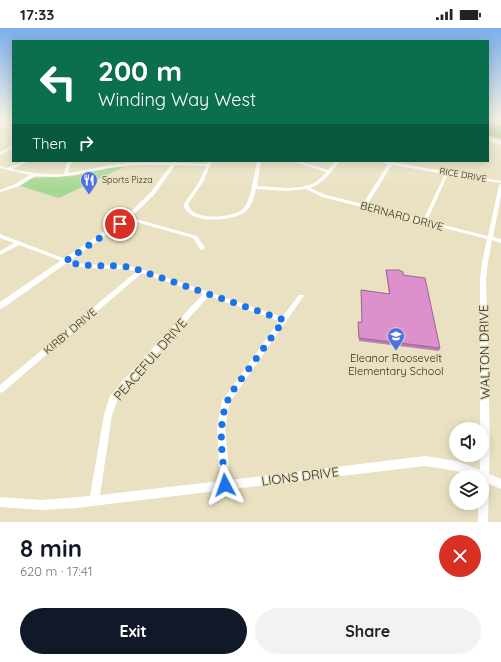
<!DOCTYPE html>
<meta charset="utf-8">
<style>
:root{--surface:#fff;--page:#f2f2f2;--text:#222;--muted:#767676;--accent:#111827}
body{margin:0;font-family:Quicksand,sans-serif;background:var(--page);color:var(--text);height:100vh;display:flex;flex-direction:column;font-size:15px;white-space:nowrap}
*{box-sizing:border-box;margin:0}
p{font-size:13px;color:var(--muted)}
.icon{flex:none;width:22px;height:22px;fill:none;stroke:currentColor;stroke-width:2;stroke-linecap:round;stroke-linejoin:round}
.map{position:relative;height:494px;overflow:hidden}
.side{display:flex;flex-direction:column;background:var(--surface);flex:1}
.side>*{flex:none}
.banner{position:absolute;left:12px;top:12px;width:477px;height:122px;border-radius:0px;box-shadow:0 2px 10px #0003;background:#0b6e4f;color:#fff;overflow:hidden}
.buttons{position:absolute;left:449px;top:394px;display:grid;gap:8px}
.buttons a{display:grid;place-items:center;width:40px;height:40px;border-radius:50%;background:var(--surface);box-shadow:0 2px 10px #0003;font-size:20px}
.pin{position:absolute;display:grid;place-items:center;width:34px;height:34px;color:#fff;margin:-17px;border:2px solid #fff;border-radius:50%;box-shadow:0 1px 4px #0007}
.me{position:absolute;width:44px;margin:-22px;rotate:356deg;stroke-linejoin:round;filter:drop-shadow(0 0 3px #0008)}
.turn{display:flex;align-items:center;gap:14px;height:84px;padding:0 20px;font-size:18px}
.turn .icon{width:52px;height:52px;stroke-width:2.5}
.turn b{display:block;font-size:28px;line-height:34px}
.then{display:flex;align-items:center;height:38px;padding:0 20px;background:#0003;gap:8px;font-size:15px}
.round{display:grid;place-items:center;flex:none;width:42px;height:42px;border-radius:21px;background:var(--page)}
.headline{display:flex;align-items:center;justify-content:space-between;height:68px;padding:0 20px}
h1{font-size:24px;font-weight:700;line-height:30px;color:var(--accent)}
.button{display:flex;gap:8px;margin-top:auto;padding:8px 20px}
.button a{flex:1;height:46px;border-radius:24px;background:var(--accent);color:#fff;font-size:16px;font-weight:700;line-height:46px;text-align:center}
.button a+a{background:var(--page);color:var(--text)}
.status{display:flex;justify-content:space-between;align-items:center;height:28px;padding:0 20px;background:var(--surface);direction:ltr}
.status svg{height:11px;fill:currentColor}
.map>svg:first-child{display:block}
</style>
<div class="status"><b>17:33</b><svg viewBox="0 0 49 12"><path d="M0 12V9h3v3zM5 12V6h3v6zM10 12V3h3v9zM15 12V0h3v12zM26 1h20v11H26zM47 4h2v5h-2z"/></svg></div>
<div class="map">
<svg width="501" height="494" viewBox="0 0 501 494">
<rect width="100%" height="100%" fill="#e9e1c1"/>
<polygon fill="#a5d893" points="126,138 59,170 20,158 32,150 74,148 108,140"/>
<polygon fill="#7ab066" points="488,91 501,91 501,111 488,107"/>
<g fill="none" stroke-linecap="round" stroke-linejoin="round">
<g fill="#fff" fill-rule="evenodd">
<polygon points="0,96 13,100 13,102 0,98"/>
<polygon points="13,118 13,120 0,127 0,124"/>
<path d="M25 133H30L12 141C29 145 46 147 64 146L66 137 69 133H73L70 137 68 145C85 143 101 138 117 136 147 133 177 135 207 136L208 133H212L203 154 188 176C189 178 190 181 191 182 200 192 235 190 244 180 248 175 250 166 252 160L251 159 252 158 257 133H261L257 158 287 160 303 159V158C313 158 320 151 326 144L292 133H298L328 142 336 133H340C332 143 323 156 310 160L326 167 363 176 388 136 376 133 391 134 501 153V155L448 146 427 193 488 208 499 157 501 156V168L493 209 501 211V215L492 212 488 234 486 251 490 418 489 446 501 451V461L489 456 488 494H478V475H482V449H472L457 443 425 438 76 480 41 482 0 479V469L41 472 90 468 104 387 110 368 125 350 203 266 142 245 3 364 0 365V357L137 243 126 241 89 240 75 238 19 217 0 227V223L14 215 0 210V206L76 235C96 238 116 235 135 239L282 289 299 267H303L304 268 303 269 230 374 225 399 230 452 425 428 457 433 480 442V427H482V401H480V251L482 234 487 211 322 169 306 161 287 163 256 161C254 168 252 178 246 183 236 193 194 196 186 182 184 180 184 178 184 176L199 154 206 138 166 137H134L110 140 66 148 54 149 35 148 19 158 0 164V162L15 156 30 147 0 140V138L7 140ZM392 137 445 146 423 192 367 177ZM209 268 279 293 222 373 217 399 220 453 100 467 112 387 117 373 131 354Z"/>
<polygon points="125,189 129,189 197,208 205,220 202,222 200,221 193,210 125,191"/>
</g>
<polygon fill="#fff" fill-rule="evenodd" points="174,133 178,133 154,167 129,191 3,280 0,281 0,274 125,189 150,165"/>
<polygon fill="#fff" fill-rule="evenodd" points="488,93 501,95 501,97 488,95"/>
<polygon fill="#fff" fill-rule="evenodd" points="488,109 501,113 501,117 488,113"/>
</g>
<polygon fill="#bd7db0" points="386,242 403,247 440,320 439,323 359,313 358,296 358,294 362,294 361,262 389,266 386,244"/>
<polygon fill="#dc91cd" stroke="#9a6690" points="386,242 399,242 403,244 403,247 425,250 440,320 359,310 358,294 362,294 361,262 390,266"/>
<linearGradient id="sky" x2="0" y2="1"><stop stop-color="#7baeeb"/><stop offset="0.57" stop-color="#f5f2e3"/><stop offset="1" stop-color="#f5f2e3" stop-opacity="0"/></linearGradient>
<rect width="501" height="161" fill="url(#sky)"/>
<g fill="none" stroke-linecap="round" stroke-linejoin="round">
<path stroke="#1a73e8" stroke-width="7" stroke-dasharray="0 12.6" d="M120 196 66 233C88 241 110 235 133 240L284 292 232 364C215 392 223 426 225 457"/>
</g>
<defs>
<g id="restaurant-pin" transform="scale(0.9)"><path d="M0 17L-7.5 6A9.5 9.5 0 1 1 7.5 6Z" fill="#4d71e5" stroke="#e9e1c1"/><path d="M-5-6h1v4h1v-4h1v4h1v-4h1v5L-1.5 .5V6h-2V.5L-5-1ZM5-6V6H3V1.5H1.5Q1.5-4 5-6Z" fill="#fff"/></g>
<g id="school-pin" transform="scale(0.9)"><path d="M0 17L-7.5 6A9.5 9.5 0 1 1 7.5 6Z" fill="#4d71e5" stroke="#e9e1c1"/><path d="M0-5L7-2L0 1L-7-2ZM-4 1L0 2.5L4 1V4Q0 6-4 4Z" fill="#fff"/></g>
</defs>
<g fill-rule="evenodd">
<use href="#restaurant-pin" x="89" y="152"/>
<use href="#school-pin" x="396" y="308"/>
</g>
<g text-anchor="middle" stroke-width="3" stroke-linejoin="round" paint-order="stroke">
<g font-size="9" fill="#322f23" stroke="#e9e1c1">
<text transform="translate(463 147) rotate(10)" y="3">RICE DRIVE</text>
</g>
<g font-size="9" fill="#322f23" stroke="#e9e1c1" text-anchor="start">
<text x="102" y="155">Sports Pizza</text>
</g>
<g font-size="11" fill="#322f23" stroke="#e9e1c1">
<text transform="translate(402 188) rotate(15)" y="4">BERNARD DRIVE</text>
<text transform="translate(70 303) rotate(-40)" y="4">KIRBY DRIVE</text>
</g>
<g font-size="11" fill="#322f23" stroke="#e9e1c1">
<text x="396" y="334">Eleanor Roosevelt<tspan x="396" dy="13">Elementary School</tspan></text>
</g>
<g font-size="13" fill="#322f23" stroke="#e9e1c1">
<text transform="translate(484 324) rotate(-91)" y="5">WALTON DRIVE</text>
<text transform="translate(150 331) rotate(-49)" y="5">PEACEFUL DRIVE</text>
<text transform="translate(300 448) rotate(-7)" y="5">LIONS DRIVE</text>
</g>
</g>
</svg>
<div class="buttons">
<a><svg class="icon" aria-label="sound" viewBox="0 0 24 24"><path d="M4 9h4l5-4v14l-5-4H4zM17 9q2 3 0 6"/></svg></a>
<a><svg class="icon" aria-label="layers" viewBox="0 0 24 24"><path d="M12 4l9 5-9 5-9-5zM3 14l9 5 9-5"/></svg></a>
</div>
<div class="pin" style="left:120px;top:196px;background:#d93025"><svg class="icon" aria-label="arrive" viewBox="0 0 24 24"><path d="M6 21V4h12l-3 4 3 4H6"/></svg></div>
<svg class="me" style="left:225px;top:457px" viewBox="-20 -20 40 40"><path d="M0-17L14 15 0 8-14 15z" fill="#1a73e8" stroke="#fff" stroke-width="4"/></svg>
<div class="banner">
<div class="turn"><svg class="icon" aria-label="left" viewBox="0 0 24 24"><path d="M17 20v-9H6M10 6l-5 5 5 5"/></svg><div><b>200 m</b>Winding Way West</div></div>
<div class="then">Then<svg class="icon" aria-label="right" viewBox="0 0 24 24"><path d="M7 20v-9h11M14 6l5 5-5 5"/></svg></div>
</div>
</div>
<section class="side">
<div class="headline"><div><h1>8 min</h1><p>620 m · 17:41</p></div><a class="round" style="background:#d93025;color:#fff"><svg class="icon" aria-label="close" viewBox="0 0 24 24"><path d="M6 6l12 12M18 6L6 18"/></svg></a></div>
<div class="button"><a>Exit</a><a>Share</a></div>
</section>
